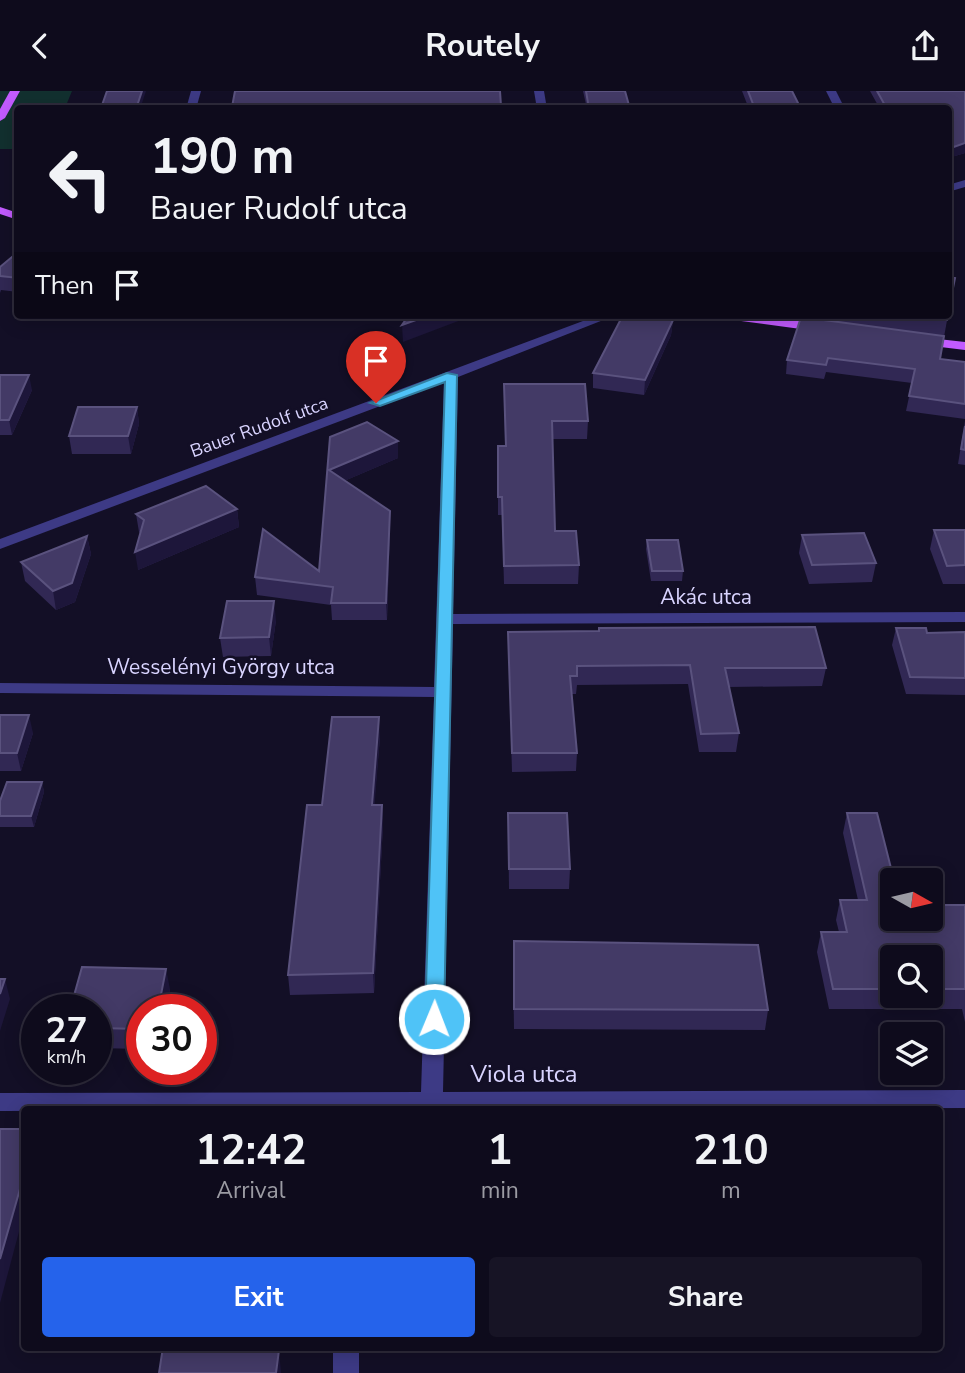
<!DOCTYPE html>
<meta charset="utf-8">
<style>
:root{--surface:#0e0b1c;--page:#171425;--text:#f1f3f6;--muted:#9b9ba3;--line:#2e2b3b;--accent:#2563eb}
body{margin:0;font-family:"Nunito Sans",sans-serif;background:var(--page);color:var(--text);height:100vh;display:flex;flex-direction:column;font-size:26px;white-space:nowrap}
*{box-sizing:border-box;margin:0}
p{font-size:23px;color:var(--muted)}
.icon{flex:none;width:38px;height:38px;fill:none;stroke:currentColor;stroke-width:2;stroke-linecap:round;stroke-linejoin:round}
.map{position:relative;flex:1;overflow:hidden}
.sheet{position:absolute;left:21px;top:1015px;width:922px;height:245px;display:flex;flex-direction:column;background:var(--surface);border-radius:7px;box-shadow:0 4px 18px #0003,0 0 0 2px var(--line)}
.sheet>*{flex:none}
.banner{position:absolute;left:14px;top:14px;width:938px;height:214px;border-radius:7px;box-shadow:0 4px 18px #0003,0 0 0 2px var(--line);background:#0e0b1c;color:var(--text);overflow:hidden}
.needle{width:46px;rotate:98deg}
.controls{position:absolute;left:880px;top:777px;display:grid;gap:14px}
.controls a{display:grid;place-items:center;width:63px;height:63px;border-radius:7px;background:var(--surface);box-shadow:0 4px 18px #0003,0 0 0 2px var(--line);font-size:35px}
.speed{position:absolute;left:21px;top:903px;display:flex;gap:14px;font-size:35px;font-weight:700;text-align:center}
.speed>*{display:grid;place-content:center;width:91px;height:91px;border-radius:50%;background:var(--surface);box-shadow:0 4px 18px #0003,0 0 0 2px var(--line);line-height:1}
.speed small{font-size:18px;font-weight:400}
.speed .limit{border:10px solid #d22;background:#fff;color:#111}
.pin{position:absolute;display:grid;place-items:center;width:60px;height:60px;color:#fff;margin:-72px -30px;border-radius:50% 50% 50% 0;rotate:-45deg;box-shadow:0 0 7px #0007}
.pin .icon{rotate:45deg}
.me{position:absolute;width:77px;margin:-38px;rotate:1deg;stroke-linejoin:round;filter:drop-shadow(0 0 5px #0008)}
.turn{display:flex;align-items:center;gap:24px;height:147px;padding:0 21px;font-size:32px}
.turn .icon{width:91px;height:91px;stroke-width:2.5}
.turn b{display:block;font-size:49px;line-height:60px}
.then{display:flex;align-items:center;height:66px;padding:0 21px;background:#0003;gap:14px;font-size:26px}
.eta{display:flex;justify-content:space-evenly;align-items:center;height:119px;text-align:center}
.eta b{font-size:42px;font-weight:700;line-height:49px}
.cta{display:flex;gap:14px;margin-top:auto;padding:14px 21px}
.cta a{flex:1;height:80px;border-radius:7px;background:var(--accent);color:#fff;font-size:28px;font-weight:700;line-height:80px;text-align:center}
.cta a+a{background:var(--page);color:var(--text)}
header{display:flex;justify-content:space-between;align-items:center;height:91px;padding:0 21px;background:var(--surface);font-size:32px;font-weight:700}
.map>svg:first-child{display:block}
</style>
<header><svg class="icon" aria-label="back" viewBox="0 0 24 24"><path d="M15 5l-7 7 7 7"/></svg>Routely<svg class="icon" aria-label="share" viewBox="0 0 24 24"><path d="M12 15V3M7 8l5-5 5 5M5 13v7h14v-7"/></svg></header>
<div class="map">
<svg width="965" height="1282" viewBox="0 0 965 1282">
<rect width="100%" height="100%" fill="#130f26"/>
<polygon fill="#12302f" points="0,0 72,0 65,17 18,18 17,58 0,58"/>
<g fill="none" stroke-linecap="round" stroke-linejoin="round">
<g fill="#3d3a85" fill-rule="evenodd">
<polygon points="191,0 201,0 196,18 186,18"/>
<polygon points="534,0 544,0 547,18 537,18"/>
<polygon points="826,0 836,0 845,18 835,18"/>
<polygon points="965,89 965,96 948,101 948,94"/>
<polygon points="599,224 616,224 458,286 453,523 965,521 965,531 453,533 443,1001 965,999 965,1017 0,1020 0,1002 421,1001 434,606 0,602 0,592 434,596 444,291 0,458 0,448"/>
<rect x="333" y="1256" width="26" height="26"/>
</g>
<g fill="#c25bff" fill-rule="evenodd">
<polygon points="10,0 20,0 5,27 0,30 0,18"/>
<polygon points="0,116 18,122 18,129 0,123"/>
<polygon points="720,224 754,224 823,233 829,237 823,241 726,228"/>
<polygon points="920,246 965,251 965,259 916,253 914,250"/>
</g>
</g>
<g fill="#312854" fill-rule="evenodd">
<polygon points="500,0 501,18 233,18 232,16"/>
<polygon points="583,0 625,0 630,18 587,18"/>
<polygon points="742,0 792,0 801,18 749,18"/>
<polygon points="870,0 965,0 965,62 948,67 948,18 880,18"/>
<polygon points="18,161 18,201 1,199 0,202 0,176"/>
<polygon points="310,224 341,224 338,228"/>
<polygon points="804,224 948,224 940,268 965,271 965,328 906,320 912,292 826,281 824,288 786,283 787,269"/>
<polygon points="673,229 671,244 644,304 593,297 593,282"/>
<polygon points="0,284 32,299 12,344 0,344"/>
<polygon points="504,293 588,330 587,348 552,348 555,440 579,474 578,493 504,493 502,424 498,424 498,355 505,355"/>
<polygon points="137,316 139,333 131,363 72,363 69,345"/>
<polygon points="965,330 965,374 958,373"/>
<polygon points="330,346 398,350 398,367 344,390 390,420 390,438 387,529 332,529 331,514 257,504 255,486 319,480"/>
<polygon points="237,418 239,436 138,479 140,442 139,441 136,423"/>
<polygon points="934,439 965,439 965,493 943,493 930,458"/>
<polygon points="802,444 876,472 872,491 809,493 799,462"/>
<polygon points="87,445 91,463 75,511 56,519 25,490 21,471"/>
<polygon points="647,449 683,480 682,490 651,490 646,458"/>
<polygon points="276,529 271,565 223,566 220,547"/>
<polygon points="896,537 927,542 965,541 965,604 906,603 892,554"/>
<polygon points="508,541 826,577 822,595 729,596 739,642 736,661 699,661 688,593 577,594 576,603 572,603 577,662 576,680 512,681"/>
<polygon points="0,624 33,642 21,680 0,680"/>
<polygon points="380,646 374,714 382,714 383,734 374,902 290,904 288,884 322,714"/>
<polygon points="42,691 44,701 34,736 0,736 0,710"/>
<polygon points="508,722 570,778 569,798 509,798"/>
<path d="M847 722 892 828 965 814V931L962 918H829L817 861 821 841H839L836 829 840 809H858L843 742ZM892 866H931V905H892Z"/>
<polygon points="513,870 768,919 765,939 514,938"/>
<polygon points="170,898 166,919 142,919 142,958 96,957 96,919"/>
<polygon points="646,1256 700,1256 647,1261"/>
</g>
<g fill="#1d163a">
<polygon points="142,0 146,0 140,18 136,18"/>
<polygon points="965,52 965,62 948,67 948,58"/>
<polygon points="430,224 465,224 461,229 403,251 402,234"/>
<polygon points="673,229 671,244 644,304 645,289"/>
<polygon points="29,284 32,299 12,344 9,329"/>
<polygon points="137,316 139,333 131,363 128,345"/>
<polygon points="398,350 398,367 330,396 329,379"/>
<polygon points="237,418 239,436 138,479 135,461"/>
<polygon points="390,420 390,438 387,529 386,512"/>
<polygon points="87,445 91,463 75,511 56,519 53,500"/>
<polygon points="274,510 276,529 271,565 269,546"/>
<polygon points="29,624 33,642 21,680 17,662"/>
<polygon points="379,626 380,646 373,734 372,714"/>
<polygon points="42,691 44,701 34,736 31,725"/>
<polygon points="382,714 383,734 374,902 373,882"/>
<polygon points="166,878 170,898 166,919 158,919"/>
<polygon points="5,888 10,908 0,940 0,903"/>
<polygon points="22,1091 24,1101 24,1122 0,1212 0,1168"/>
<polygon points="279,1259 281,1282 276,1282"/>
</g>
<g fill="#433a66" stroke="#5a527e" stroke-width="2">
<polygon points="107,0 142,0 136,18 96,18 101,17"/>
<polygon points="235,0 500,0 501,15 491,15 492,18 296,18 296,15 232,16"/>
<polygon points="586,0 625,0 630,18 589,18"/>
<polygon points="748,0 792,0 801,18 755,18"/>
<polygon points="877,0 965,0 965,52 948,58 948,18 887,18"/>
<polygon points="18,161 18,187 0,185 0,176"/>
<polygon points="948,186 955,187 948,222"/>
<polygon points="409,224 430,224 402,234"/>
<polygon points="623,224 635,224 673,229 645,289 593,282"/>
<polygon points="909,224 948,224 947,229"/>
<polygon points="801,226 944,245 940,268 965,271 965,313 909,305 915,278 828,267 826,274 787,269"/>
<polygon points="0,284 29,284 9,329 0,329"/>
<polygon points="504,293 585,293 588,330 552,330 555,440 576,440 579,474 504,475 502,406 498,406 498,355 506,355"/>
<polygon points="78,316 137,316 128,345 69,345"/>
<polygon points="367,331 398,350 329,379 390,420 386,512 331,512 333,496 255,486 263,438 319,480 330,346"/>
<polygon points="965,335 965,359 961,358"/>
<polygon points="206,395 237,418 135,461 144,429 136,423"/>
<polygon points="934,439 965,439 965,474 947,475"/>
<polygon points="864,442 876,472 812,474 802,444"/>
<polygon points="87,445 72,492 53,500 21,471"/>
<polygon points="647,449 678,449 683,480 652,480"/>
<polygon points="227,510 274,510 269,546 220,547"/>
<polygon points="815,536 826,577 725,577 739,642 701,643 690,574 577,575 577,585 570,585 577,662 512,662 508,541 599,540 599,537"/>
<polygon points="896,537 926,537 927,542 965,541 965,587 910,586"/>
<polygon points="0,624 29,624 17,662 0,662"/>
<polygon points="332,626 379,626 372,714 382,714 373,882 288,884 307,714 322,714"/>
<polygon points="7,691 42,691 31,725 0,725 0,710"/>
<polygon points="508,722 567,722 570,778 509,778"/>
<polygon points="847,722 877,722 894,789 892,789 892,828 931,828 931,814 965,814 965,898 931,898 931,866 892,866 892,898 833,898 821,841 847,841 840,809 867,809"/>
<polygon points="514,850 758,854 768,919 514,918"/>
<polygon points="82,876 166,878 158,919 142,919 142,938 96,937 96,919 70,919"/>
<polygon points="0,888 5,888 0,903"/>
<polygon points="0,1038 24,1038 24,1091 22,1091 0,1168"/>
<polygon points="163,1256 219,1256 219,1258 279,1259 276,1282 159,1282"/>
</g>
<polygon fill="#4fc3f7" stroke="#337fa1" stroke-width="2" points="447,282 457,284 444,928 441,933 434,935 427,933 425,928 445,291 380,315 370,312"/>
<g text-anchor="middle" stroke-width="5" stroke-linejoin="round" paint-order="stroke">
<g font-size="18" fill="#d9d4ff" stroke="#130f26">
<text transform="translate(259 336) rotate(-20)" y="6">Bauer Rudolf utca</text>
</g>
<g font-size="21" fill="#d9d4ff" stroke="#130f26">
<text x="706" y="513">Akác utca</text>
<text x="221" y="583">Wesselényi György utca</text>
</g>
<g font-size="24" fill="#d9d4ff" stroke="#130f26">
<text x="524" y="991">Viola utca</text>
</g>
</g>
</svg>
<div class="controls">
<a><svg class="needle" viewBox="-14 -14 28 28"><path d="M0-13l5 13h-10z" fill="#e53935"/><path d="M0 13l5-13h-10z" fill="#9b9ba3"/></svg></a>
<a><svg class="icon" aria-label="search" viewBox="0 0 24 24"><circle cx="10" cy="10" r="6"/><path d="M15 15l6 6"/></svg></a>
<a><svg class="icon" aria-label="layers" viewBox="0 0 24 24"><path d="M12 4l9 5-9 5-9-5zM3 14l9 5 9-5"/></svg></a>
</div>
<div class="speed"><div>27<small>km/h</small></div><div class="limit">30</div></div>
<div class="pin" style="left:376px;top:312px;background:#d93025"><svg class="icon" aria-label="arrive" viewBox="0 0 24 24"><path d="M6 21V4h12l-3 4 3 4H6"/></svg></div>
<svg class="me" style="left:434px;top:928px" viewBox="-20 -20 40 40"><circle r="17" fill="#4fc3f7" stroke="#fff" stroke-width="3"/><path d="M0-11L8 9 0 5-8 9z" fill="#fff"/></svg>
<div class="banner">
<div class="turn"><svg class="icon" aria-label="left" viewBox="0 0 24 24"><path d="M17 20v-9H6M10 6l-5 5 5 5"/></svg><div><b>190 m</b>Bauer Rudolf utca</div></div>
<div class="then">Then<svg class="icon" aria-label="arrive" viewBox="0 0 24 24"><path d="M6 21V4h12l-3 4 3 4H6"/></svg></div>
</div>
<section class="sheet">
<div class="eta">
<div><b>12:42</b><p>Arrival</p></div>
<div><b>1</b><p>min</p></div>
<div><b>210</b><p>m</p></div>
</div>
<div class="cta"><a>Exit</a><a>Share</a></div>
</section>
</div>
